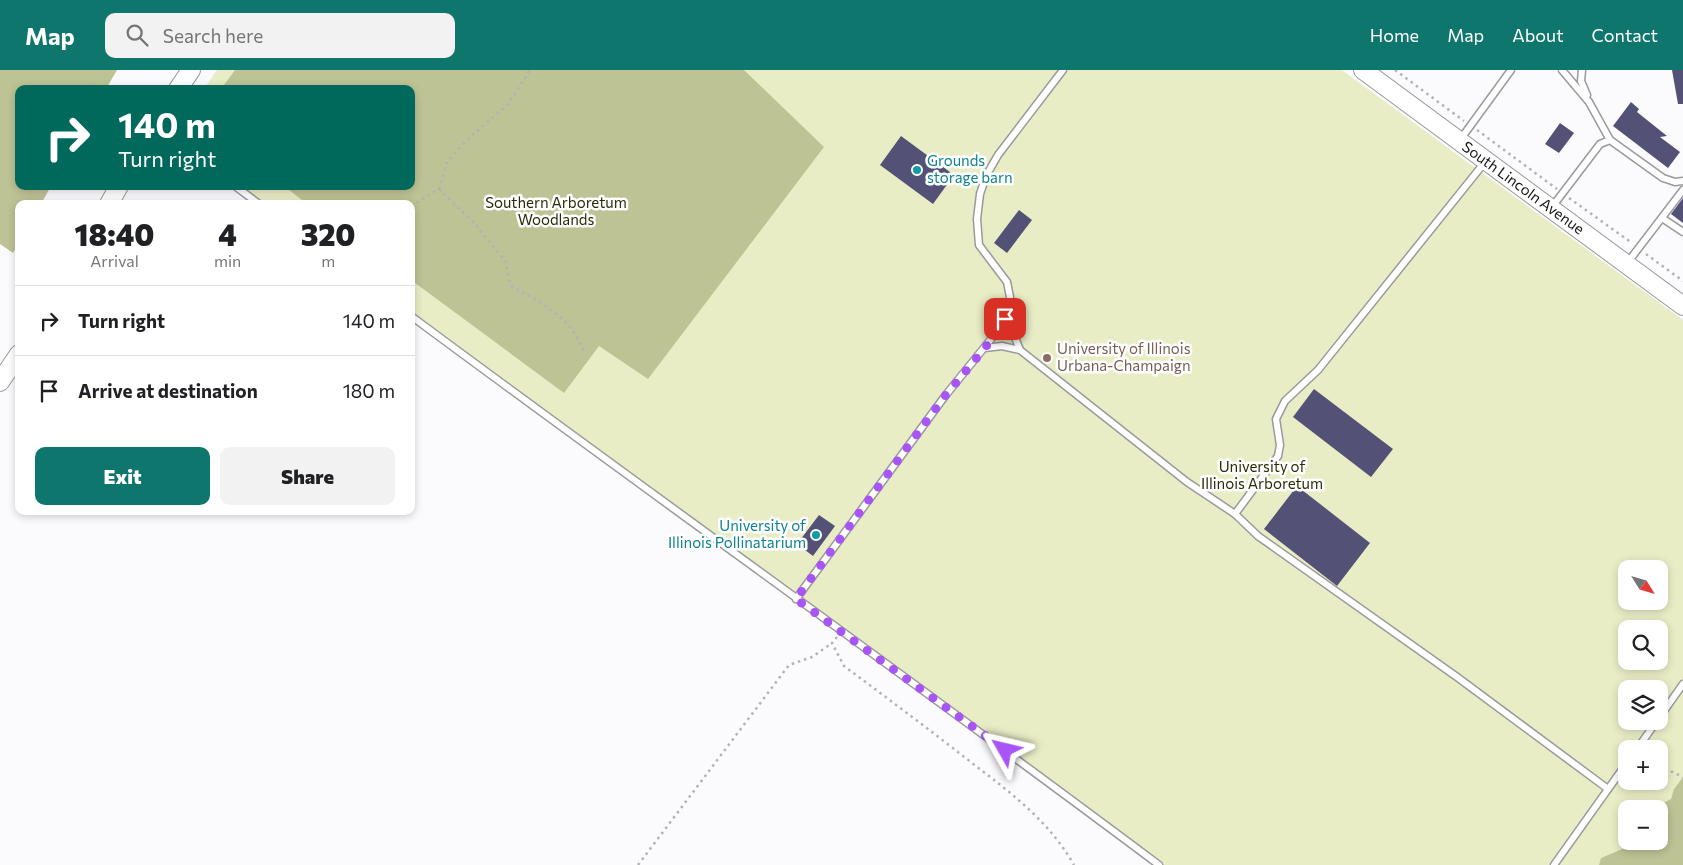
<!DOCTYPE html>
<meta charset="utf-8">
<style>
:root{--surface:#fff;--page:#f2f2f2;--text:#202124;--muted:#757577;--line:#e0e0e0;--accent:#0f766e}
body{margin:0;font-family:Commissioner,sans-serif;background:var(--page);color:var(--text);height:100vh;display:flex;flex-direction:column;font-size:19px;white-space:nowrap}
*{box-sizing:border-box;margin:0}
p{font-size:16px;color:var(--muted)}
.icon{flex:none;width:28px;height:28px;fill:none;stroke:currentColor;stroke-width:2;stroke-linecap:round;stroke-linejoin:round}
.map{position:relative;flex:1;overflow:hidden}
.panel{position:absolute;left:15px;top:130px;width:400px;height:315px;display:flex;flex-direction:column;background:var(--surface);border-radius:10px;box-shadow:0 2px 8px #0003}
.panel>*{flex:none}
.top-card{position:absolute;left:15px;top:15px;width:400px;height:105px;border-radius:10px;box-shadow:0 2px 8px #0003;background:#00695c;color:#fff;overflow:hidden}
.needle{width:32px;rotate:127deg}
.buttons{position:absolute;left:1618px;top:490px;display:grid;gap:10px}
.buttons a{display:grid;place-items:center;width:50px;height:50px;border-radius:10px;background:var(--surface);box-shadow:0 2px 8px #0003;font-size:25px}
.pin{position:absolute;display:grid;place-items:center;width:42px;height:42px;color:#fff;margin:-21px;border-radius:10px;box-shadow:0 2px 8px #0006}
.me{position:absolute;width:55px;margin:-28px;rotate:307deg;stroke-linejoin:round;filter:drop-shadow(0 0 4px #0008)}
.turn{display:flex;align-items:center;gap:18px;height:105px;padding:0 20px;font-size:22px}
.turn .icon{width:65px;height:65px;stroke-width:2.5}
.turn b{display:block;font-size:35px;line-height:42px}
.eta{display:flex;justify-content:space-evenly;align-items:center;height:85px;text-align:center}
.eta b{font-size:30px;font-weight:800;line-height:35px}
.primary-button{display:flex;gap:10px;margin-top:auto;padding:10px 20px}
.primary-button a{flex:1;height:58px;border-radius:10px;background:var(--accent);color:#fff;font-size:20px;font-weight:800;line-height:58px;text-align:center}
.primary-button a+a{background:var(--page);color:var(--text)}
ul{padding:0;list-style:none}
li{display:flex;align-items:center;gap:15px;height:70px;padding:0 20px;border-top:1px solid var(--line)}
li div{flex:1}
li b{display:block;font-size:19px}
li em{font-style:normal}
header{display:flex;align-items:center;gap:30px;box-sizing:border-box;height:70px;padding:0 25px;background:var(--accent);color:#fff}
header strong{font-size:24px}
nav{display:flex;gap:28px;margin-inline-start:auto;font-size:18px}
.search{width:350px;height:45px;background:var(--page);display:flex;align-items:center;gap:12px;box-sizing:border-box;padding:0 18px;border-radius:10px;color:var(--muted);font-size:19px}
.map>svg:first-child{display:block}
</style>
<header>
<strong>Map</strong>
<div class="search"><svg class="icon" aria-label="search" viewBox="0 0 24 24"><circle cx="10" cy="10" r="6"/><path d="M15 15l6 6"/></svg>Search here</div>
<nav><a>Home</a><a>Map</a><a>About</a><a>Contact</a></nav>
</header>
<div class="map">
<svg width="1683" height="795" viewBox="0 0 1683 795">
<rect width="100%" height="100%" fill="#fbfbfe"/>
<path fill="#e9edc6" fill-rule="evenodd" d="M217 0H1342L1683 250V795H1157L411 245V134H259L235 116H411V19H204ZM1626 499H1659V531H1626ZM1626 559H1659V591H1626ZM1626 619H1659V651H1626ZM1626 679H1659V711H1626ZM1626 739H1659V771H1626Z"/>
<g fill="#bec395">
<polygon points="0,0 117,0 106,19 19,19 19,116 51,116 41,134 19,134 19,173 13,183 0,174"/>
<polygon points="235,0 744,0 824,77 648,309 599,276 564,323 411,210 411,134 307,134 284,116 411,116 411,19 221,19"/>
<polygon points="1683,707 1683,795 1599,795 1601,788 1627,777 1628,771 1659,771 1659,739 1640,739 1660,735 1671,729 1674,719"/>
</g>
<g fill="#545177">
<polygon points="1672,0 1683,0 1683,34 1678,34"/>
<polygon points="1631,32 1639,39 1637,42 1667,66 1660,67 1680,82 1668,98 1613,56"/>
<polygon points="1560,53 1574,63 1559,83 1545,74"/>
<polygon points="901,66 954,105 933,134 880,95"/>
<polygon points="1683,128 1683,153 1671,144"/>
<polygon points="1019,140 1032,150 1007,183 994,173"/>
<polygon points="1314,319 1393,379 1371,407 1293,347"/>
<polygon points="1297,416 1370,473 1337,516 1264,459"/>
<polygon points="819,445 835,456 813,486 797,474"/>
</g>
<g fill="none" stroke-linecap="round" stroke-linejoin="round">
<g stroke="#9a9a9d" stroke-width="9">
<g id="lane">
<polyline points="1562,0 1589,32 1610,70 1663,108 1675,112 1683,111"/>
<polyline points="1582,0 1581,11 1587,25"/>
<polyline points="1460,70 1511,0"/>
<polyline points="235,116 259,134"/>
<polyline points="1552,137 1600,74 1610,70"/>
<polyline points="1662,148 1683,162"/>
<polyline points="1628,192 1683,120"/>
<polyline points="1009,240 1012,260 1020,280"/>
<path d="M411 246C659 430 911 609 1159 795"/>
<polyline points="985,278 1002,276 1020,280 1187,412 1235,444 1258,466 1457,607 1608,719"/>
<polyline points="1235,444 1278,386 1280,375 1276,349 1285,331 1318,300 1485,92"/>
<polyline points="796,529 945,326 1000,258 1009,240 1010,227 1007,212 979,175 977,149 980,124 986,106 998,85 1063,0"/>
<polyline points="1659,648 1683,614"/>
<polyline points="1637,679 1657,651"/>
<polyline points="1554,795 1626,694"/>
</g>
</g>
<g stroke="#9a9a9d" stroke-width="20">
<g id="secondary">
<polyline points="1363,0 1683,236"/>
<polyline points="178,19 191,0"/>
<polyline points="109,134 119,116"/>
<polyline points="0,312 19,284"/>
</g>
</g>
<g stroke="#b3b3b6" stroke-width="2.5" stroke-dasharray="2.5 4" stroke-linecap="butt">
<polyline points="1395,0 1464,51"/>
<polyline points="1477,60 1557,119"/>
<path d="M439 119 475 154 506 192 510 215C542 234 569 245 584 281"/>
<polyline points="1569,128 1632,173"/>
<polyline points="411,136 439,119 448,91 467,70 508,34 530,0"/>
<polyline points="1646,184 1683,211"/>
<path d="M837 567 832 573 844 596C887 628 930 660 972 693 1011 723 1049 751 1074 795"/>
<polyline points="1659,696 1683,707"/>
<polyline points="638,795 789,595 812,587 832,573"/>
</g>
<use href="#lane" stroke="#fff" stroke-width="6"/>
<use href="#secondary" stroke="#fff" stroke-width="18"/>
</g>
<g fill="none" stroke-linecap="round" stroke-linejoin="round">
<polyline stroke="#a855f7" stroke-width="9" stroke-dasharray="0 16.2" points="1005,249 985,278 945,326 796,529 1005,680"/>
</g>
<g fill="#0f9aa8" stroke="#fff" stroke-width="2">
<circle cx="917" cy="100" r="5"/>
<circle cx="816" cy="465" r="5"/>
</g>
<circle fill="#8d6e63" stroke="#fff" stroke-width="2" cx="1047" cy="288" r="5"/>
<g text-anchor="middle" stroke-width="5" stroke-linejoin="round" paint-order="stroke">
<g font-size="15" fill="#0d838f" stroke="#fff" text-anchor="start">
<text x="927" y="96">Grounds<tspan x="927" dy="17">storage barn</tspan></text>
<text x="806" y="461" text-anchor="end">University of<tspan x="806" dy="17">Illinois Pollinatarium</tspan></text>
</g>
<g font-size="15" fill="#151516" stroke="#fff">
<text transform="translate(1523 118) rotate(36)" y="5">South Lincoln Avenue</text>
</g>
<g font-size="15" fill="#2a2c07" stroke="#fff">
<text x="556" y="138">Southern Arboretum<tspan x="556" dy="17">Woodlands</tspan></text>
<text x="1262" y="402">University of<tspan x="1262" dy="17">Illinois Arboretum</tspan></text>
</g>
<g font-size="15" fill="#785e54" stroke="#fff" text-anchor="start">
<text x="1057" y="284">University of Illinois<tspan x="1057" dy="17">Urbana-Champaign</tspan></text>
</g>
</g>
</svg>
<div class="buttons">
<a><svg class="needle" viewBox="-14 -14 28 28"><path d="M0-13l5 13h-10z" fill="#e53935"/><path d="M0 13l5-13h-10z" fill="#757577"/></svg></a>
<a><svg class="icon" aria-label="search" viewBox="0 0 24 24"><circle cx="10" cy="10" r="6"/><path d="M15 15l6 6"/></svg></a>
<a><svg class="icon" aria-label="layers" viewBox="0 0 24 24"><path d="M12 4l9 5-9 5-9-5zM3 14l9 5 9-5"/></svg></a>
<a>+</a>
<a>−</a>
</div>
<div class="pin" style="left:1005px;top:249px;background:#d93025"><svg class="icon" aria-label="arrive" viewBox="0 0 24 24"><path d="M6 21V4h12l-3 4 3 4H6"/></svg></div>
<svg class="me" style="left:1005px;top:680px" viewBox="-20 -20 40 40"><path d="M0-17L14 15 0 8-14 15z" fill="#a855f7" stroke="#fff" stroke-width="4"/></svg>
<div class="top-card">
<div class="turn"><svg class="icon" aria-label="right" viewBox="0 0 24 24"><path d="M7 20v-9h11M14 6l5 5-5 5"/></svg><div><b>140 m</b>Turn right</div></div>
</div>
<section class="panel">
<div class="eta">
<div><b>18:40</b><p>Arrival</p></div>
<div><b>4</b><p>min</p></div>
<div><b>320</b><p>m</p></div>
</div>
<ul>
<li><svg class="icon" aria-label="right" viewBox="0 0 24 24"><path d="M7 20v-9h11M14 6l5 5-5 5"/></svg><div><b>Turn right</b></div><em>140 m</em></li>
<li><svg class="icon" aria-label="arrive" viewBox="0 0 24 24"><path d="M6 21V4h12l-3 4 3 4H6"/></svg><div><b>Arrive at destination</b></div><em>180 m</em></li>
</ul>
<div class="primary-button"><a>Exit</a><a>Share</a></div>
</section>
</div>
